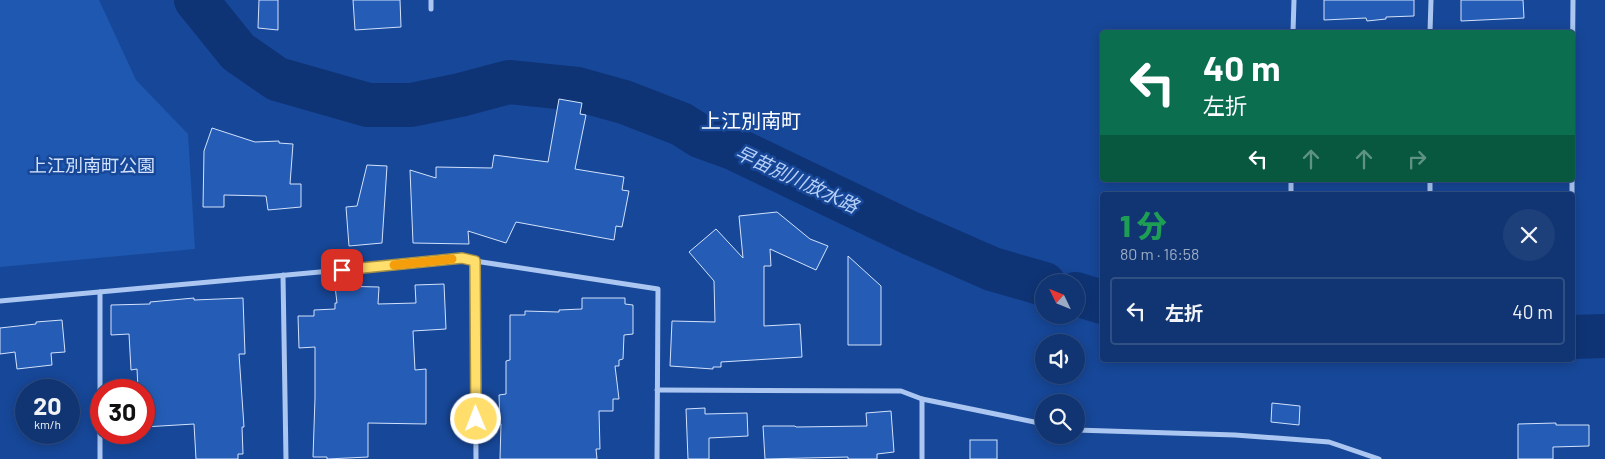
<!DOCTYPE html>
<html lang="ja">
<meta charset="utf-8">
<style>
:root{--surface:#113572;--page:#1e407a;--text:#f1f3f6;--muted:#9cabc4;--line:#305084}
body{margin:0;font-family:Barlow,"Noto Sans JP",sans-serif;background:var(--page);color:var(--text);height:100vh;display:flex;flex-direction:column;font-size:19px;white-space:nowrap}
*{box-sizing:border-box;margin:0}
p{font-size:16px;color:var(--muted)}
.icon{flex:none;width:28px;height:28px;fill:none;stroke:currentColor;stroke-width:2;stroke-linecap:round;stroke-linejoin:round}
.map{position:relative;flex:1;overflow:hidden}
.drawer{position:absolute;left:1100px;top:192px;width:475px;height:170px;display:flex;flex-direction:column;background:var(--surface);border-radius:5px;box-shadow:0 2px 12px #0003,0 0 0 1px var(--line)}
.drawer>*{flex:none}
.top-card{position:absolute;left:1100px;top:30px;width:475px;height:152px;border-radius:5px;box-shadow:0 2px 12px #0003,0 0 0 1px var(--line);background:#0b6e4f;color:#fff;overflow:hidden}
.needle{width:32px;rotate:313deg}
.fabs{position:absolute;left:1035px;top:274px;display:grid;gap:10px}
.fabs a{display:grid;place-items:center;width:50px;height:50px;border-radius:50%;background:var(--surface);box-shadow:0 2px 12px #0003,0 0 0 1px var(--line);font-size:25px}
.speed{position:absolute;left:15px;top:379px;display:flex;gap:10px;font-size:25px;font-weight:700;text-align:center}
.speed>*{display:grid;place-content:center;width:65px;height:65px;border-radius:50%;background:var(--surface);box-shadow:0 2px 12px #0003,0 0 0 1px var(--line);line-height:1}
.speed small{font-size:12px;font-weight:400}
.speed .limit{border:8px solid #d22;background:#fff;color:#111}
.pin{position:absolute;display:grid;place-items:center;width:42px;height:42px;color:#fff;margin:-21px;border-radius:10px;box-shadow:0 2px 8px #0006}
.me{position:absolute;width:55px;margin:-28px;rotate:359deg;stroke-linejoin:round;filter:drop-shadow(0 0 4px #0008)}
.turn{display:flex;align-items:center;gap:18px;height:105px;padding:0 20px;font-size:22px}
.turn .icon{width:65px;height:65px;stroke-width:2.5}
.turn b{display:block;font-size:35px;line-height:42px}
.lanes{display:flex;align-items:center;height:48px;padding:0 20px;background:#0003;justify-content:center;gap:25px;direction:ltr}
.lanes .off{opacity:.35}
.round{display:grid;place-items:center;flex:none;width:52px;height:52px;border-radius:26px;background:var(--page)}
.headline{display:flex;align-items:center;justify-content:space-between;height:85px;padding:0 20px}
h1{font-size:30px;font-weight:800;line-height:38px;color:#1e9e55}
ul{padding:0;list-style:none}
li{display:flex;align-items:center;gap:15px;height:68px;margin:0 10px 8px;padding:0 10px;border:2px solid var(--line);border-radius:5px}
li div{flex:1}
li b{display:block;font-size:19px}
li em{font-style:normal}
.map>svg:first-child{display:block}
</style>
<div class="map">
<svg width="1605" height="459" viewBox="0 0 1605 459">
<rect width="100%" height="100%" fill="#174798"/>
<polygon fill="#1f58b1" points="0,0 99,0 136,80 188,134 195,249 0,267"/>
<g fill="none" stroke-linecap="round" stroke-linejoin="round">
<g stroke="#0f3475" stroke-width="44">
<polyline points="196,0 238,52 277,79 368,105 411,105 460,95 509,82 577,89 624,102 681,124 700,136 733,148 910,233 992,269 1044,284"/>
<polyline points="1076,294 1102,302"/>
<polyline points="1572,337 1605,336"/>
</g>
</g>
<g fill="#255db6" stroke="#d2e2fc">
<polygon points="259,0 278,0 278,30 258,28"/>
<polygon points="353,0 400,0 401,27 355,30"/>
<polygon points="1324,0 1414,0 1414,16 1386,17 1386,19 1367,21 1366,18 1324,20"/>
<polygon points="1461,0 1523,0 1524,18 1461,21"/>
<polygon points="559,99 582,103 580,114 586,115 575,169 624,177 622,190 629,191 622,227 616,226 614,240 516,222 506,243 468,231 469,244 413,243 410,170 436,178 436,167 492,168 494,155 548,162"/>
<polygon points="212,128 255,142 279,141 279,143 293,144 290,184 301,184 301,207 268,210 266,196 224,195 224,207 203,207 204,151"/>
<polygon points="367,165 387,166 382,243 349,246 346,207 357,206"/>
<polygon points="777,212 810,239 828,246 816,270 770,249 771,266 764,266 764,326 800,324 802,357 721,362 721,367 713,367 713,369 670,366 672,321 715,322 714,281 689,252 716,229 743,258 739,216"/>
<polygon points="848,256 881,286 881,345 848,345"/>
<polygon points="444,284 446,329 413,331 415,370 426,369 426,424 368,423 368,457 327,459 327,457 313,457 315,398 315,347 299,348 298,316 314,316 314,310 335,309 335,303 337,303 335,286 379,287 378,304 416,303 415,285"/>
<polygon points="194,298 194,300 243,298 245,354 239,354 244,427 242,427 243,454 238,454 238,459 196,459 194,424 144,427 144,389 138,389 137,369 131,370 129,334 111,335 111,305 150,304 150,302"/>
<polygon points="582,298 625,298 625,304 633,305 633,334 624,335 623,359 619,360 619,366 615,366 619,399 613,399 613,411 599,411 600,449 596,449 597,459 500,459 501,424 500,424 499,395 506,394 506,361 510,360 510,315 525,315 525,311 559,312 559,310 582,309"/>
<polygon points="62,320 65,352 51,353 52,365 17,369 15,352 0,354 0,328 36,324 36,322"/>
<polygon points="1272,403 1300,406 1299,425 1271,422"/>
<polygon points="705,408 705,414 747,413 748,436 709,438 709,459 688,459 686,409"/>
<polygon points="891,411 894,452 877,454 877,459 848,459 848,457 765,459 763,426 795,426 796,427 867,426 866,413"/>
<polygon points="1556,423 1556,425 1589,425 1589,446 1553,447 1553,459 1518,459 1518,424"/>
<rect x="970" y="440" width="27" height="19"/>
</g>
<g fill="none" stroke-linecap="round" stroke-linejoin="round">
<g stroke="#aac6f1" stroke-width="5">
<polyline points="431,9 431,0"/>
<polyline points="1293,32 1294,0"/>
<polyline points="1430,32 1431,0"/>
<polyline points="1572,109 1573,0"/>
<polyline points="1291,195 1291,180"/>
<polyline points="1430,195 1430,180"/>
<polyline points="1572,195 1572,180"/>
<polyline points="475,261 476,459"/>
<polyline points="283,275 286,459"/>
<polyline points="100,292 100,459"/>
<polyline points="0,301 462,259 658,289 657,459"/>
<polyline points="657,390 901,391 922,399 1044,424"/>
<polyline points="922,399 922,459"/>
<polyline points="1076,430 1235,435 1329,442 1379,459"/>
</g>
</g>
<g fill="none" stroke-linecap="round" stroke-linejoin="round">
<g stroke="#a69046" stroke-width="12">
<polyline id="route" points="342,270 462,258 475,261 476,419"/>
</g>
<use href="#route" stroke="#ffde6b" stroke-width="9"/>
<polyline stroke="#f59e0b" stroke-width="9" points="394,265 452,259"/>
</g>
<g text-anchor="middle" stroke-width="5" stroke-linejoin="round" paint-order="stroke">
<g font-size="18" fill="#d2e2fc" stroke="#174798">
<text x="92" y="172">上江別南町公園</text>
</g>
<g font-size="19" font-style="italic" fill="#b7d0f8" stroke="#174798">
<text transform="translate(797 179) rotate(25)" y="7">早苗別川放水路</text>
</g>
<g font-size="20" fill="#fff" stroke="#174798">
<text x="751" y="128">上江別南町</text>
</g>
</g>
</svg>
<div class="fabs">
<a><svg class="needle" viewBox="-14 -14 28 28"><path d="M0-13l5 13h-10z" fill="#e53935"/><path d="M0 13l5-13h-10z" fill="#9cabc4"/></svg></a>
<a><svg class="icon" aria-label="sound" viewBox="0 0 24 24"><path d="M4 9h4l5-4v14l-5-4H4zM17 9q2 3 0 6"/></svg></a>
<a><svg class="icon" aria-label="search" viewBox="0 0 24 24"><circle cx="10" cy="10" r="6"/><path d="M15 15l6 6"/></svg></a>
</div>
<div class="speed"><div>20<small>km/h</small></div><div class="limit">30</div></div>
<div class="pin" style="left:342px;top:270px;background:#d93025"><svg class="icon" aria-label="arrive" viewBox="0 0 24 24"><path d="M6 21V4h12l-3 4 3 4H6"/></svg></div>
<svg class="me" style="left:476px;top:419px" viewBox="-20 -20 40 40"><circle r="17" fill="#ffde6b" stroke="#fff" stroke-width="3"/><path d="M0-11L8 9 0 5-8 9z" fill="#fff"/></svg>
<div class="top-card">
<div class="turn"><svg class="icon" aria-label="left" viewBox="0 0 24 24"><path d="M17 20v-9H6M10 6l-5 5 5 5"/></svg><div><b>40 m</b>左折</div></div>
<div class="lanes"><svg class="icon" aria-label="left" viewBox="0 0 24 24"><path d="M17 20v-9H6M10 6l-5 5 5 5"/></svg><svg class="icon off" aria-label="ahead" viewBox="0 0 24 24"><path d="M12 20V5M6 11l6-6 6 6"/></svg><svg class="icon off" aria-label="ahead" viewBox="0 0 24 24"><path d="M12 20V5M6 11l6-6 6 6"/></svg><svg class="icon off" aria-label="right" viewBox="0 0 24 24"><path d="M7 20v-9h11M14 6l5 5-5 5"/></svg></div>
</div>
<section class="drawer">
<div class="headline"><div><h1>1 分</h1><p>80 m · 16:58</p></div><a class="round"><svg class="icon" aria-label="close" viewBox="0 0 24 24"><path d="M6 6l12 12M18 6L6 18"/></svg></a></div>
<ul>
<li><svg class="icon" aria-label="left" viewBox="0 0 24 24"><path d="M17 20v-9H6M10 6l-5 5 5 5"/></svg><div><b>左折</b></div><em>40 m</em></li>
</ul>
</section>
</div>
